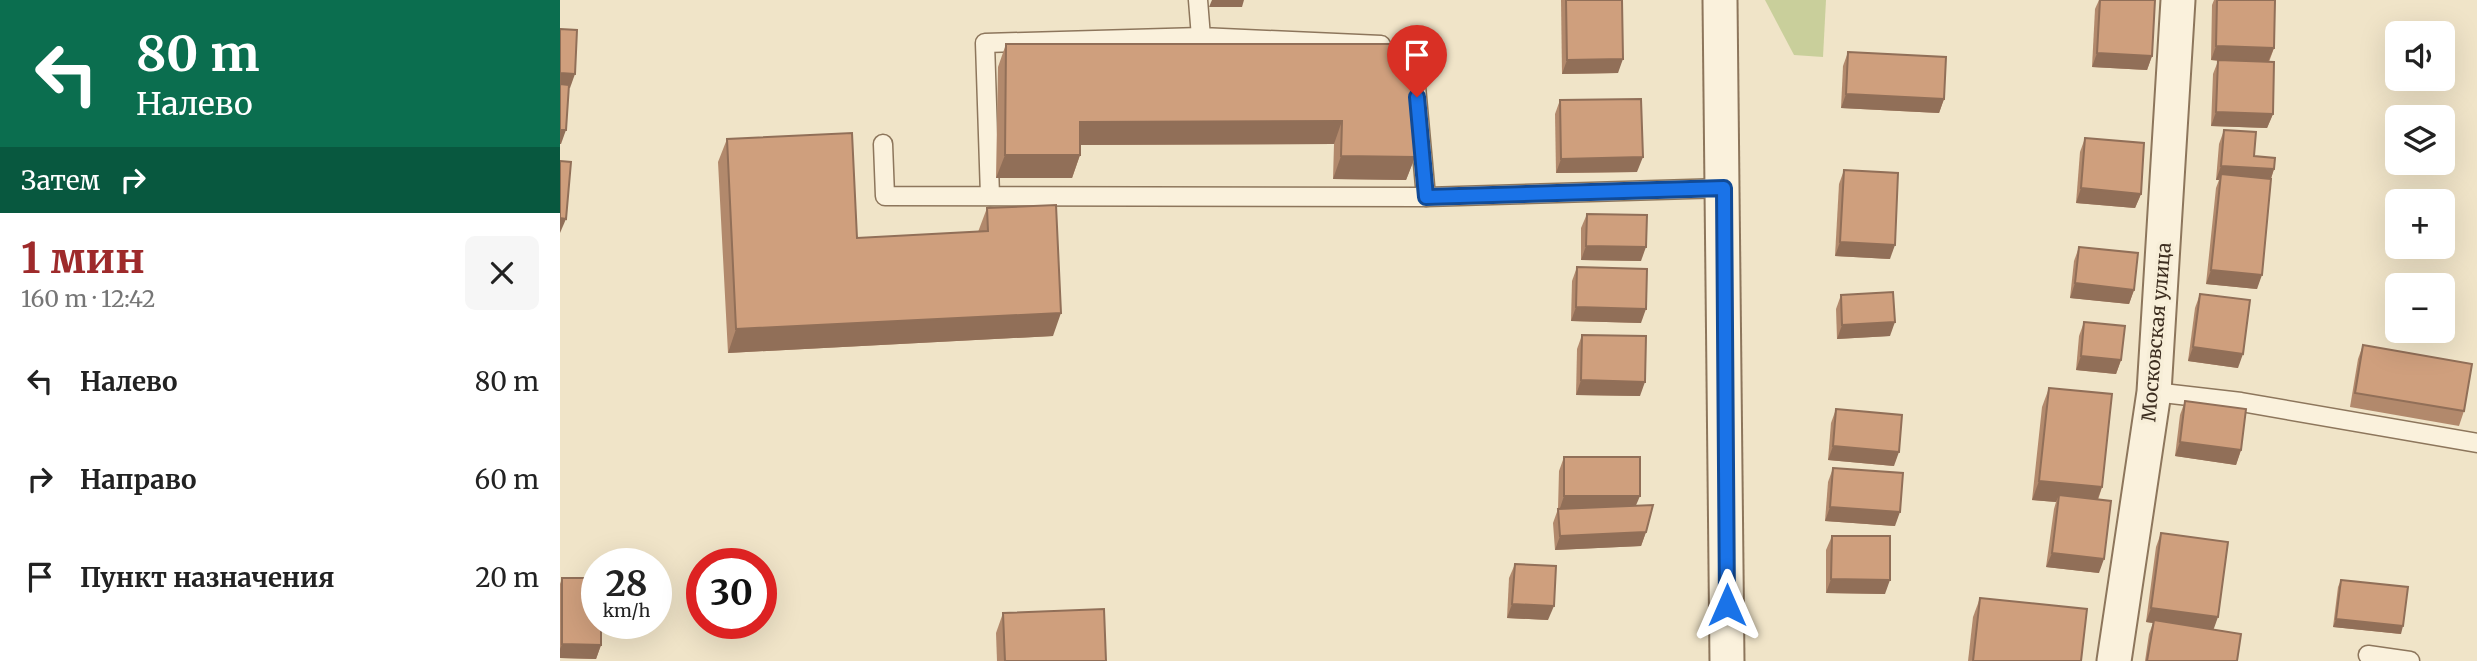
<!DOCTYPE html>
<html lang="ru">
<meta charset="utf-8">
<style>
:root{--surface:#fff;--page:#f6f6f6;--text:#222;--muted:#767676;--accent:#9e2a2b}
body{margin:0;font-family:Merriweather,serif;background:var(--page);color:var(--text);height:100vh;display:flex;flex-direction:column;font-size:26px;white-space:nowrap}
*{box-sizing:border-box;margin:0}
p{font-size:23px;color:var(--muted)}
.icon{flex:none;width:38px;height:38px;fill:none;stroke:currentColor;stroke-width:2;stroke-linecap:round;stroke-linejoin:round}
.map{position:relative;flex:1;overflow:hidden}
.sheet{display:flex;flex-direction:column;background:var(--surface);width:560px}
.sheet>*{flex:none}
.banner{background:#0b6e4f;color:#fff;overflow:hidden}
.tools{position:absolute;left:1825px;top:21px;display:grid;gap:14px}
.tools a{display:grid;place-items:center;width:70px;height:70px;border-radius:10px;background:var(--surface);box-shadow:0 7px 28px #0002;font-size:35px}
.speed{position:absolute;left:21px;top:548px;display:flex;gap:14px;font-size:35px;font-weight:700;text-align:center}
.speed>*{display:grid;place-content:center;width:91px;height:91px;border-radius:50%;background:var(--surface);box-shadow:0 7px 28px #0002;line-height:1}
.speed small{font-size:18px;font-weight:400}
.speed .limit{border:10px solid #d22;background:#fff;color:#111}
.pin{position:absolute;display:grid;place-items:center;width:60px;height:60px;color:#fff;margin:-72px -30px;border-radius:50% 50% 50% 0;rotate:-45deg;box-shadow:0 0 7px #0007}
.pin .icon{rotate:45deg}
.me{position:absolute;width:77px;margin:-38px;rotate:0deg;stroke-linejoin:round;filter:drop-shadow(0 0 5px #0008)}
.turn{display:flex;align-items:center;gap:24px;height:147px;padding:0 21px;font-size:32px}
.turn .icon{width:91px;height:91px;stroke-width:2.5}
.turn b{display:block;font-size:49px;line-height:60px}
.then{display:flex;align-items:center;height:66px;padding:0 21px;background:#0003;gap:14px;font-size:26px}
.round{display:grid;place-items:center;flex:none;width:74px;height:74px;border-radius:10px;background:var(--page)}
.headline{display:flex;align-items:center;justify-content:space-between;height:119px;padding:0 21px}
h1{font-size:42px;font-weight:700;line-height:52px;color:var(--accent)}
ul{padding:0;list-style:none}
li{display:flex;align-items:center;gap:21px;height:98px;padding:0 21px}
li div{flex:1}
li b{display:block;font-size:26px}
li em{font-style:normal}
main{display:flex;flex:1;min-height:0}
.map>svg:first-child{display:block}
</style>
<main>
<section class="sheet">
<div class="banner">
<div class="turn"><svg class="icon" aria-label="left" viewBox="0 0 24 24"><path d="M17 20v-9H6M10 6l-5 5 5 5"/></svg><div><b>80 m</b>Налево</div></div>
<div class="then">Затем<svg class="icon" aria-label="right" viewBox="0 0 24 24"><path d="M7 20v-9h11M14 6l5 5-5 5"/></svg></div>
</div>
<div class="headline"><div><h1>1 мин</h1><p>160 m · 12:42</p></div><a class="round"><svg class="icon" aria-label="close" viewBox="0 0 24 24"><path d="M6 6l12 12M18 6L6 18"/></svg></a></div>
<ul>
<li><svg class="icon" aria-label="left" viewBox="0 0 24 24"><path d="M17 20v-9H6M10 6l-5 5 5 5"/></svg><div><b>Налево</b></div><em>80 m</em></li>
<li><svg class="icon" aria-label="right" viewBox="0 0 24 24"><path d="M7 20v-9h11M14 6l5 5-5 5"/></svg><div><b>Направо</b></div><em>60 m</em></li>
<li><svg class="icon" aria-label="arrive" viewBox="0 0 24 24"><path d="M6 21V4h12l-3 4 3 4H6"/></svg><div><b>Пункт назначения</b></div><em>20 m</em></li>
</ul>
</section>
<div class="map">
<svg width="1917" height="661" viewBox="0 0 1917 661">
<rect width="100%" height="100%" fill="#f0e4c8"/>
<polygon fill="#c9cf9b" points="1205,0 1266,0 1263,57 1234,55"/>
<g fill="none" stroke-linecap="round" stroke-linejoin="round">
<g stroke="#8d765c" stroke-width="21">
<g id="service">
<polyline points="638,0 641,37 821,45"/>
<polyline points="854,64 866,197 1164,188"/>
<polyline points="323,144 325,196 866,197"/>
<polyline points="430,196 425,43 641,37"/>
<polyline points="1594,392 1681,402 1917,443"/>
<polyline points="1808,655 1850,661"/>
</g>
</g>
<g stroke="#8d765c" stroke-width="37">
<g id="minor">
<polyline points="1160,0 1167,661"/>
<polyline points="1554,661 1594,392 1618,0"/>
</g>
</g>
<use href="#service" stroke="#faf1dc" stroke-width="18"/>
<use href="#minor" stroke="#faf1dc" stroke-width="33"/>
</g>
<g fill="#b2896c">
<polygon points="1001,0 1062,0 1058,73 1002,74"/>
<polygon points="1539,0 1595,0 1592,56 1587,70 1532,67 1535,9"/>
<polygon points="1654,0 1715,0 1714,48 1709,62 1713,114 1707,128 1651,126 1653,74 1658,61 1651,60 1652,5"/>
<polygon points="446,44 857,44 855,157 846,180 773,179 774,144 520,145 520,155 512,178 436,178 438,67"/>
<polygon points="1288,52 1384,99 1379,113 1281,108 1283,66"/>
<polygon points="1000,100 1077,172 996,173 995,114"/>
<polygon points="1664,130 1694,156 1714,169 1711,179 1697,289 1646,284 1656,188 1659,180 1656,180 1659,144"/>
<polygon points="1525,138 1581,194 1575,208 1516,203 1520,152"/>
<polygon points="167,139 297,238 418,232 427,208 493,336 168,353 158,162"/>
<polygon points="1284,170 1330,259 1275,256 1279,184"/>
<polygon points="1027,214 1081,261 1021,260 1021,228"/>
<polygon points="1519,247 1574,290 1569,304 1510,298 1514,261"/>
<polygon points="1017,267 1081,323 1011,321 1012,281"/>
<polygon points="1640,294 1678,368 1628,361 1635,308"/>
<polygon points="1281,295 1330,336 1277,339 1276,309"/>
<polygon points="1524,322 1561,360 1556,374 1516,370 1519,336"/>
<polygon points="1022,335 1080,396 1016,395 1017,349"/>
<polygon points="1803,345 1904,411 1899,426 1790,407 1798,359"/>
<polygon points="1489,388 1542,487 1538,500 1539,573 1486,567 1494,509 1496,502 1472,500 1482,407"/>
<polygon points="1625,401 1681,450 1676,465 1615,456 1620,415"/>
<polygon points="1276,409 1334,466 1268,460 1271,423"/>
<polygon points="1004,457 1076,505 1086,532 1081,546 995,550 993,523 998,509 999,471"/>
<polygon points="1273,468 1335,526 1265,521 1268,482"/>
<polygon points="1601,533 1653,629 1677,661 1585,661 1589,634 1593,623 1586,622 1596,547"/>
<polygon points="1272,536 1325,594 1266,593 1266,550"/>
<polygon points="955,564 988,620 947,618 949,578"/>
<polygon points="2,578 41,645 36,659 0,658 0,584"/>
<polygon points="1781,580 1841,634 1773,627 1778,587"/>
<polygon points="1420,598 1521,661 1408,661 1413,617"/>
<polygon points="443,613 546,661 437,661 436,633"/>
</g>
<g fill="#916f58">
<polygon points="652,0 684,0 682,7 649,7"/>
<polygon points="1656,46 1714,48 1708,62 1651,60"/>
<polygon points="1537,53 1592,56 1587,70 1532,67"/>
<polygon points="1063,59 1058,73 1002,74 1007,60"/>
<polygon points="0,73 15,74 10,88 0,87"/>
<polygon points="1286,94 1384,99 1379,113 1281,108"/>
<polygon points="1656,112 1713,114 1707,128 1651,126"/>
<polygon points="782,121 774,144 512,145 520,122"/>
<polygon points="0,130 6,130 1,144 0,144"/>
<polygon points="445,155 520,155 512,178 436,178"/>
<polygon points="781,156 855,157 846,180 773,179"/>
<polygon points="1083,157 1077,172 996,173 1001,159"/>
<polygon points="1661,166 1714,169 1709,184 1661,174 1659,180 1656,180"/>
<polygon points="1521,188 1581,194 1575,208 1516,203"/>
<polygon points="0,218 6,219 0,233"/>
<polygon points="1280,242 1335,245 1330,259 1275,256"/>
<polygon points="1026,246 1086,247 1081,261 1021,260"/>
<polygon points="1651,270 1702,275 1697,289 1646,284"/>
<polygon points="1515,283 1574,290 1569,304 1510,298"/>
<polygon points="1016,307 1086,309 1081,323 1011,321"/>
<polygon points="501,313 493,336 168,353 176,329"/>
<polygon points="1335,322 1330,336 1277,339 1282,325"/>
<polygon points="1633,347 1683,354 1678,368 1628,361"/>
<polygon points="1521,356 1561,360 1556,374 1516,370"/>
<polygon points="1021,380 1085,382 1080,396 1016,395"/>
<polygon points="1620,442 1681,450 1676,465 1615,456"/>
<polygon points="1273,446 1339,452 1334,466 1268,460"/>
<polygon points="1479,481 1542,487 1535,506 1499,495 1496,502 1472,500"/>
<polygon points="1004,496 1080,496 1074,510 999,511"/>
<polygon points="1270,507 1340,512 1335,526 1265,521"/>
<polygon points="1086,532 1081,546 995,550 1000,536"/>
<polygon points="1492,553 1544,559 1539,573 1486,567"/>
<polygon points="1271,579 1330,580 1325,594 1266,593"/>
<polygon points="952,604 994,606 988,620 947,618"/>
<polygon points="1591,608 1658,617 1653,631 1586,622"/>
<polygon points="1776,619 1843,626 1841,634 1773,627"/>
<polygon points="2,644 41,645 36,659 0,658 0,649"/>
</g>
<g fill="#cf9f7d" stroke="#916f58" stroke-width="2">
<polygon points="1006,0 1062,0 1063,59 1007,60"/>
<polygon points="1540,0 1595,0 1592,56 1537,53"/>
<polygon points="1657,0 1715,0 1714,48 1656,46"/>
<polygon points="0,29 17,30 15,74 0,73"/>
<polygon points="446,44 857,44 855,157 781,156 782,121 520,122 520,155 445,155"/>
<polygon points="1288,52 1386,57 1384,99 1286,94"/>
<polygon points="1658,60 1714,62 1713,114 1656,112"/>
<polygon points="0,84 9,85 6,130 0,130"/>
<polygon points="1081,99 1083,157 1001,159 1000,100"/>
<polygon points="1664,130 1696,132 1694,156 1715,158 1714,169 1661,166"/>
<polygon points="292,133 297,238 428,231 427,208 496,205 501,313 176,329 167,139"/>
<polygon points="1525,138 1584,143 1581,194 1521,188"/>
<polygon points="0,161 11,162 6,219 0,218"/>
<polygon points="1284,170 1338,173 1335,245 1280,242"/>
<polygon points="1661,174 1711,179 1702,275 1651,270"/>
<polygon points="1027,214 1087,215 1086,247 1026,246"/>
<polygon points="1519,247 1578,253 1574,290 1515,283"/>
<polygon points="1017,267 1087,269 1086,309 1016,307"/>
<polygon points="1333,292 1335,322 1282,325 1281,295"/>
<polygon points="1640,294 1690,300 1683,354 1633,347"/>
<polygon points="1524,322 1565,326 1561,360 1521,356"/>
<polygon points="1022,335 1086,336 1085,382 1021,380"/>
<polygon points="1803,345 1912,364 1904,411 1795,393"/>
<polygon points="1489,388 1552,394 1542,487 1479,481"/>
<polygon points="1625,401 1686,409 1681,450 1620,442"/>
<polygon points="1276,409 1342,415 1339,452 1273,446"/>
<rect x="1004" y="457" width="76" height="39"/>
<polygon points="1273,468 1343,473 1340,512 1270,507"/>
<polygon points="1499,495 1551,501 1544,559 1492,553"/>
<polygon points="1093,505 1086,532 1000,536 998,509"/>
<polygon points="1601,533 1668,542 1658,617 1591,608"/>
<polygon points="1272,536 1330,536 1330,580 1271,579"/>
<polygon points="955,564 996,566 994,606 952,604"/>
<polygon points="2,578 37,578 37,623 41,623 41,645 2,644"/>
<polygon points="1781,580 1848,587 1843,626 1776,619"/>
<polygon points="1420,598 1527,609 1521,661 1413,661"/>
<polygon points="544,609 546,661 445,661 443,613"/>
<polygon points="1594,620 1681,634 1677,661 1587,661"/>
</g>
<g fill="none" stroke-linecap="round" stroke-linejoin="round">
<g stroke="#114b97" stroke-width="18">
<polyline id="route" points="857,97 866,197 1164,188 1167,605"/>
</g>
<use href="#route" stroke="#1a73e8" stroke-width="12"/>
</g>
<g text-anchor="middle" stroke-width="7" stroke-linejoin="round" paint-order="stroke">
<g font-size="19" fill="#3d2e20" stroke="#f7eed8">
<text transform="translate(1596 332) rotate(-85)" y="7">Московская улица</text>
</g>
</g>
</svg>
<div class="tools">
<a><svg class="icon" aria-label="sound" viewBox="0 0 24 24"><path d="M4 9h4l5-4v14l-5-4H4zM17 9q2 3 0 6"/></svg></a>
<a><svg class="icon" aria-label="layers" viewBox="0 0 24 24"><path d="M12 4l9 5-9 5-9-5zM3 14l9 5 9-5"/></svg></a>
<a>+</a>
<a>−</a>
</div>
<div class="speed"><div>28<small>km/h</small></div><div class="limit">30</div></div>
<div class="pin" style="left:857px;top:97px;background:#d93025"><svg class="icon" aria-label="arrive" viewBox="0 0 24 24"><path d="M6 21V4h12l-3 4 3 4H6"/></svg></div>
<svg class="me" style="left:1167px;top:605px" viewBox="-20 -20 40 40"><path d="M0-17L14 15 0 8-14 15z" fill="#1a73e8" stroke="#fff" stroke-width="4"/></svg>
</div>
</main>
